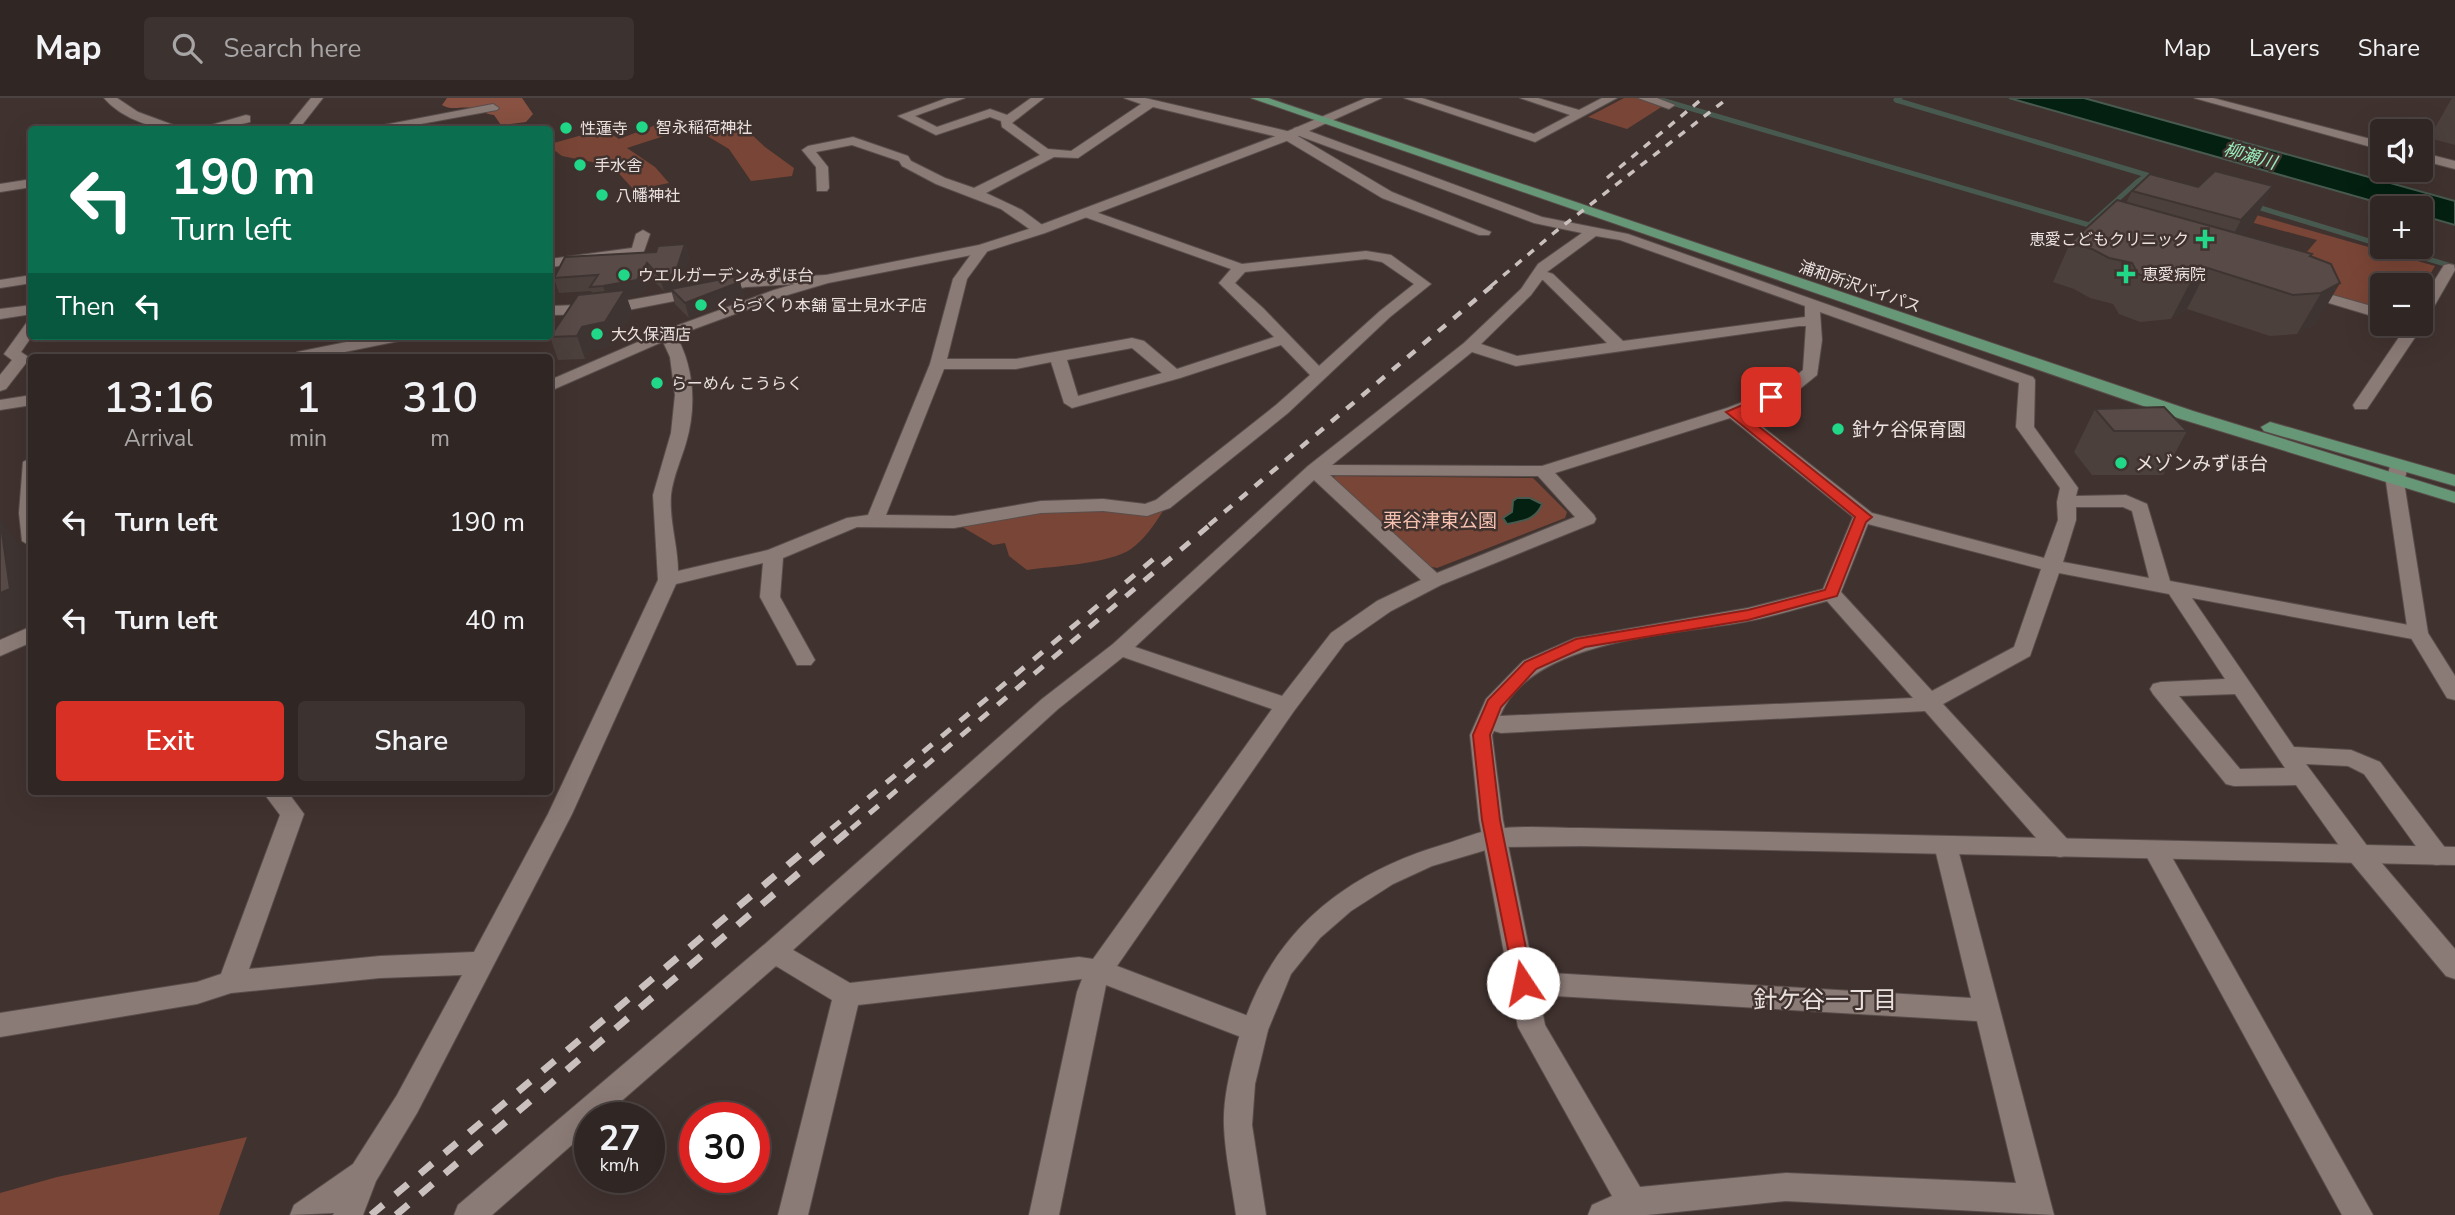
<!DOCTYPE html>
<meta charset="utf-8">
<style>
:root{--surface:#302623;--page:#3c3230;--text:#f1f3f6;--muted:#a8a5a6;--line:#4b4341;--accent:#d93025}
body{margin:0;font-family:"Nunito Sans","Noto Sans JP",sans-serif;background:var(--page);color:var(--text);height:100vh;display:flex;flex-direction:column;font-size:26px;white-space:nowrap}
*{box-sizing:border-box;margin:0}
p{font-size:23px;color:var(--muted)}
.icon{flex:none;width:38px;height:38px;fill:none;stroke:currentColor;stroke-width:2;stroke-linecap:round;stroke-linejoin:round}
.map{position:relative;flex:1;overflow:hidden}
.details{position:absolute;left:28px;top:256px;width:525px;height:441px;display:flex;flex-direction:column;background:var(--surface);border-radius:7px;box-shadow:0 7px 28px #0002,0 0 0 2px var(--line)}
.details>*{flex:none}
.guide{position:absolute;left:28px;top:28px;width:525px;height:214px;border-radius:7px;box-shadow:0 7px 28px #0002,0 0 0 2px var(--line);background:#0b6e4f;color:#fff;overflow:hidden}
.controls{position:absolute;left:2370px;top:21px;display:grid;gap:14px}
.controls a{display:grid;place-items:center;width:63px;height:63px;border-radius:7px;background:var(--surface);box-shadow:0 7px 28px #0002,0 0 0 2px var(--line);font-size:35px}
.speed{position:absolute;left:574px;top:1004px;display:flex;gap:14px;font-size:35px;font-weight:700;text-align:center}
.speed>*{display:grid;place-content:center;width:91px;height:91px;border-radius:50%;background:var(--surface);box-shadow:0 7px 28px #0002,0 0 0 2px var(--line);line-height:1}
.speed small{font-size:18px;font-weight:400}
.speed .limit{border:10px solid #d22;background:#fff;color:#111}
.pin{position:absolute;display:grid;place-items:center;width:60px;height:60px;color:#fff;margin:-30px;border-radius:14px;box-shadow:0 4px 10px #0006}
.me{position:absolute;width:77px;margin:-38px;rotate:349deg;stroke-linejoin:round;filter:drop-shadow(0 0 5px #0008)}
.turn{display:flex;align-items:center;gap:24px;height:147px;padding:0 28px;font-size:32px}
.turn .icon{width:91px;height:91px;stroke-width:2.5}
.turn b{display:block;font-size:49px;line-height:60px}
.then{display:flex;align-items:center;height:66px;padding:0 28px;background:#0003;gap:14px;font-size:26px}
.eta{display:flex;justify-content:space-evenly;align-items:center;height:119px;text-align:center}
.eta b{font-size:42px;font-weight:600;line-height:49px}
.primary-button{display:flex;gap:14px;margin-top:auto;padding:14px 28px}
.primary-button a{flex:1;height:80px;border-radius:7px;background:var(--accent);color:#fff;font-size:28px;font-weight:600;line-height:80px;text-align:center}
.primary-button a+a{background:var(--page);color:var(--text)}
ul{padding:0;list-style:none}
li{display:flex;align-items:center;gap:21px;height:98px;padding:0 28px}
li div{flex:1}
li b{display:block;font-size:26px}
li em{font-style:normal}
header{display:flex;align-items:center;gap:42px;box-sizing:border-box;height:98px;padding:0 35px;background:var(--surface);border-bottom:2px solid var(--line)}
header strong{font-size:33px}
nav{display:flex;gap:38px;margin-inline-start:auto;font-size:24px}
.search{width:490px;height:63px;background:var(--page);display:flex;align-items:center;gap:18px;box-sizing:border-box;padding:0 24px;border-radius:7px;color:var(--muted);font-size:26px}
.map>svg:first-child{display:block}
</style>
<header>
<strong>Map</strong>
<div class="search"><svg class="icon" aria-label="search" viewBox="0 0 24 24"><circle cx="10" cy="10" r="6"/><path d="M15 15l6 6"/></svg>Search here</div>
<nav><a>Map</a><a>Layers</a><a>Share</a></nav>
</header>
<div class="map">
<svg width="2455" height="1117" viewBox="0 0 2455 1117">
<rect width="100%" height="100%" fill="#40322f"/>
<g fill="#794536">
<polygon points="1624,0 1637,0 1663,8 1627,31 1588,19"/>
<polygon points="669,22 677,26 688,23 739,25 765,49 794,70 792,78 751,83 729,51 692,29 627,50 655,69 669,85 634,92 612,68 562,58 550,49 550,46 604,31 619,41"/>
<polygon points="2218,106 2435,168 2420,194 2420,187 2382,187 2382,213 2282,183 2317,142 2195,109"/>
<polygon points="1335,378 1533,380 1567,414 1565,420 1437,470 1428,468 1332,381"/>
<path d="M1099 411 1146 416 1163 413C1154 427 1145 441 1131 451 1109 466 1054 468 1027 472L1009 458 1005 445 993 447 959 427 1028 414Z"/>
<polygon points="247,1039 219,1117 0,1117 0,1095 57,1079"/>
</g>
<path fill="#885142" d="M447 0H522L533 16 526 24 501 27 494 17C485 16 479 12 471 10 460 8 452 13 442 7Z"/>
<g fill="#032011" stroke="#485a4f" stroke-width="2">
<polygon points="2009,0 2084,0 2455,103 2455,127 2420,117 2420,110 2397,110"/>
<path d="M1517 400H1530L1542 406C1536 422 1522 423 1507 426L1503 420 1512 414 1513 403Z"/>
</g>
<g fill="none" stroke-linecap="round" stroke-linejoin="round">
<g stroke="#485a4f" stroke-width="5">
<polyline points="1655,0 2089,127 2137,84 2149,88"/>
<polyline points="1900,0 1896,2 2147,77 2137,84"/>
<polyline points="2251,107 2382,147"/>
<polyline points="2388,149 2455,169"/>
</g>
<g stroke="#594e4b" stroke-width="2">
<g id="minor">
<path d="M104 0H117L138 14 187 32C157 32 124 23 104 0Z"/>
<polygon points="311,0 323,0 298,32 285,32"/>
<polygon points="947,0 965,0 915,18 937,29 990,11 1007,17 1031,0 1044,0 1012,25 1048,51 1071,53 1141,6 1124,0 1145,0 1291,34 1392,94 1491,134 1489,137 1479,137 1382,100 1282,40 1153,9 1078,60 1054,59 986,95 1022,112 1045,129 1045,135 1035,135 1001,111 936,86 902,68 899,63 852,47 816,54 828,69 829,90 827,93 817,93 816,69 802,52 808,48 853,39 908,58 911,63 945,80 974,90 1040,57 1002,29 1001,23 990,19 936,37 898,18"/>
<polygon points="1404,0 1422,0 1534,36 1570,17 1520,0 1538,0 1579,12 1602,0 1617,0 1535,44"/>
<polygon points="1638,0 1657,0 1675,7 1669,11"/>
<polygon points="493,6 499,10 497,12 388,32 358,32"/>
<polygon points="246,17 250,18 250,24 217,32 194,32"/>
<path d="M1298 29 1542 119 1628 136 2033 279 2035 282 2034 329 2078 390 2076 398 2126 397 2147 406 2170 483 2425 530 2428 535 2425 540 2418 542 2192 500 2294 649 2351 652 2380 664 2446 751 2449 758 2446 765 2437 767 2428 765 2364 676 2348 668 2306 666 2368 749 2455 851V881L2446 878 2350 763 2296 687 2234 688 2226 686 2153 596 2150 591 2153 586 2161 584 2225 581 2169 496 2059 475 2030 558 1943 606 2069 743 2072 750 2069 757 2060 759 2051 757 1925 613 1501 635 1494 633 1492 637 1503 722 1534 874 1971 900 1934 747 1937 740 1946 738 1955 740 2054 1117 1786 1103 1647 1117H1588L1592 1107 1612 1098 1518 929 1479 722 1470 637 1486 601 1523 563 1575 540 1748 510 1823 491 1853 419 1730 320 1555 375 1594 417 1596 421 1594 425 1441 487 1391 513 1345 545 1294 613 1117 868 1264 924 1268 932 1264 940 1254 944 1106 887 1059 1117H1029L1077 894 1082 881 858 907 808 1117H778L832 902 776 868 602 1020H590V1031L492 1117H454L458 1107 765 846 1042 601 1113 546 1308 368 1464 245 1521 191 1538 166 1582 135 1534 125 1294 36V30ZM1596 138 1620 142 1805 208V219L1623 243 1553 176 1547 174ZM1542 182H1543L1607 245 1517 258 1481 246 1531 197ZM1820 214 2019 285 2016 329 2060 390 2057 404 2058 422 2044 460 1872 415 1745 315 1796 294 1817 277 1822 242ZM1799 228H1806L1803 272 1784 288 1727 310 1542 368 1332 367 1472 254 1516 268ZM1330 377 1538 378 1575 419 1437 475ZM1314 382 1421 482 1377 503 1331 535 1282 598 1135 549ZM2076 409H2123L2132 413 2149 480 2063 464 2076 422ZM1868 426 2041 471 2014 549 1932 593 1841 494ZM1827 503 1913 600 1500 618C1531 541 1673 537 1744 524 1772 519 1799 510 1827 503ZM1123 559 1272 611 1093 861 1079 859 850 885 793 852 1058 611ZM2235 596 2285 670 2240 671 2179 598ZM1539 897 1977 923 2016 1085 1786 1075 1640 1089 1545 927Z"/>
<polygon points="32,81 32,89 0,94 0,86"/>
<path d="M1087 111 1242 166 1366 153 1391 157 1431 186 1390 219 1288 315 1170 410 1147 418 1103 413 1041 415 954 430 857 429 783 460 780 499 815 562 811 567H797L760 499 763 465 676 486 572 716 417 1015 376 1083 363 1117H333L334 1115 290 1117 294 1107 353 1066 397 997 462 877 380 880 231 895 197 906 0 939V915L197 884 221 876 280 717 262 693H287L304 716 249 871 380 858 474 854 548 716 658 482 653 397 671 335 675 297 670 259 660 237 662 234H674C694 266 697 308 686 345 681 362 673 379 671 397 669 423 678 448 678 473L768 452 847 420 868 417 930 266 953 181 977 148 982 147 989 151 967 181 947 261H1016L1132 240 1144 243 1177 271 1274 239 1219 185 1231 171 1082 118 1080 115ZM1366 161 1382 164 1414 186 1380 213 1319 268 1263 210 1235 185 1245 174ZM1281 247 1310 277 1276 307 1156 402 1145 406 1103 401 1041 403 954 418 886 417 944 271H1016L1051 264 1064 305 1072 310 1180 280ZM1132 250 1162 275 1078 298 1067 262Z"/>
<polygon points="643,132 650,136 643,156 630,160 550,169 550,161 632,150 636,136"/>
<polygon points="2449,166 2454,167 2455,172 2428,219 2422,223 2424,226 2367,311 2355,311 2353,307 2408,226 2420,226 2420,206 2444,167"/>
<polygon points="32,177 32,185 0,190 0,182"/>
<polygon points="826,177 831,178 833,181 831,184 746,189 608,216 550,217 550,208 608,206 746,181"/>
<polygon points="2304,189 2382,211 2382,221 2299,196 2297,193 2299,190"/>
<polygon points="32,207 32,216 0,221 0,211"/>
<polygon points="32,222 32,238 21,254 30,260 6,291 0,293 0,277 12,262 4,256 27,224"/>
<polygon points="376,238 407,238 399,243 320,259 289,259 297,254"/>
<polygon points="32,297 32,307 0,312 0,302"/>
<polygon points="32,359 32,449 22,443 19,415 23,364"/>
<polygon points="2155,743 2164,745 2373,1117 2342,1117 2143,752 2146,745"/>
</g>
</g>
<g stroke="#594e4b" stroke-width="2">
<g id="tertiary">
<polygon points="1366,0 1382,0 1289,42 1045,135 982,155 828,185 784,198 678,237 550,293 550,282 668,231 774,192 826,177 979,147 1035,129 1281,36"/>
<polygon points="2194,0 2213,0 2382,44 2382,52"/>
<polygon points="2420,54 2455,63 2455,71 2420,62"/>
<polygon points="2399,363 2408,368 2404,384 2428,535 2455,578 2455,602 2447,600 2408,535 2386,384 2390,368"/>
<polygon points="32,528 32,544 0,558 0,542"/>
<path d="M1581 730 2455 749V767L1581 748 1496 749 1432 768 1393 786 1351 813 1320 840 1291 876 1268 932 1255 986 1252 1027 1266 1117H1236C1232 1088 1225 1057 1224 1028 1223 1003 1229 978 1235 954 1263 842 1336 778 1445 746 1462 741 1479 733 1496 731 1523 727 1554 730 1581 730Z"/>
</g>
</g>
<g stroke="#594e4b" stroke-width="2">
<g id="trunk">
<polygon points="1251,0 1268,0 2193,313 2455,394 2455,405 2181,321"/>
<polygon points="2270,324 2455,377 2455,388 2264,333 2261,329"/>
</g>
</g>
<use href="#minor" fill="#8b7b77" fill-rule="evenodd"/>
<use href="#tertiary" fill="#8b7b77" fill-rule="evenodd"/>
<use href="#trunk" fill="#669878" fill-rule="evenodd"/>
<g stroke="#cac0be" stroke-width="3.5" stroke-dasharray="8 8" stroke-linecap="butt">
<polyline points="1607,80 1703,0"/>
<polyline points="1491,188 1555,134 1728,0"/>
</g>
<polyline stroke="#cac0be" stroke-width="4.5" stroke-dasharray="10 10" stroke-linecap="butt" points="1209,427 1493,187"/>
<g stroke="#cac0be" stroke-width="5" stroke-dasharray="12 12" stroke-linecap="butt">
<polyline points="831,731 1162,454"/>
<polyline points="851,731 1211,426"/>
</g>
<g stroke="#cac0be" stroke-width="7" stroke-dasharray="16 16" stroke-linecap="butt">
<polyline points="371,1117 833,729"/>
<polyline points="396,1117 853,729"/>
</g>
</g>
<g fill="#4c403c">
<polygon points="2452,0 2455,0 2455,47 2429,40"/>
<polygon points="2273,88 2253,126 2243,137 2311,158 2331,166 2316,226 2297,236 2270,238 2187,211 2171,221 2140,224 2119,216 2113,206 2090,200 2074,191 2053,184 2070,145 2126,105 2132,93 2198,89"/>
<polygon points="685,146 689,161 679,189 740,184 744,199 689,220 675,206 671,192 664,193 651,180 641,197 627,200 632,214 612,247 590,252 585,261 558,262 550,239 592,195 591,193 559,195 554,180"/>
<polygon points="2095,311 2187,333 2163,377 2092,377 2074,354"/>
</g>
<g fill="#3e3431">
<polygon points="2273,88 2253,126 2220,162 2241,122"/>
<polygon points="685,146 689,161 679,191 664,193 659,178"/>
<polygon points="647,165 651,180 641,197 627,200 632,214 612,247 590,252 585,261 577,238 582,229 608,203 603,188"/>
<polygon points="2208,170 2187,211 2171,221 2192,181"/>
<polygon points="740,184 744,199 689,220 685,205"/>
<polygon points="2340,185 2316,226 2297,236 2321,195"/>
<polygon points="0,421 24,453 32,501 32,525 0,538"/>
</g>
<g fill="#584a46" stroke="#3e3431" stroke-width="2">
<polygon points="2215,73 2273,88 2241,122 2132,93 2150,76 2198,89"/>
<polygon points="2117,102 2312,156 2310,158 2331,166 2340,185 2321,195 2293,197 2208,170 2192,181 2160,183 2138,176 2132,165 2109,160 2092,151 2070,145"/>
<polygon points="685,146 675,176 659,178 647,165 637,182 603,188 590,189 598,177 554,180 565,159 656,154 658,148"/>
<polygon points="738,178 740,184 685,205 671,191"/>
<polygon points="625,192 605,224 582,229 577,238 550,239 578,197"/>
<polygon points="2164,309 2187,333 2114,333 2095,311"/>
<polygon points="0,421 10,491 0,495"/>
</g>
<polygon fill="#d93025" stroke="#8d1f18" stroke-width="2" points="1771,295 1777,299 1775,301 1742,315 1872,419 1866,424 1837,498 1748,522 1585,549 1536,571 1501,609 1490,637 1500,722 1533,885 1530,891 1523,894 1516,891 1482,722 1473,637 1488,602 1525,564 1576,541 1748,512 1825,492 1855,419 1726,314"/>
<g fill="#20d887" stroke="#40322f" stroke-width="2.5">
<circle cx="642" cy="29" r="7"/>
<circle cx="566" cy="30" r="7"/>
<circle cx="580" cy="67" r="7"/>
<circle cx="602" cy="97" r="7"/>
<path d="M2201.5 130.5h7v7h7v7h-7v7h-7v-7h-7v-7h7z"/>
<path d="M2122.5 165.5h7v7h7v7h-7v7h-7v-7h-7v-7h7z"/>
<circle cx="624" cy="177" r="7"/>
<circle cx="701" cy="207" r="7"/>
<circle cx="597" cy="236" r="7"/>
<circle cx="657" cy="285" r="7"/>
<circle cx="1838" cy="331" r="7"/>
<circle cx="2121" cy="365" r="7"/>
</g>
<g text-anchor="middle" stroke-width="5" stroke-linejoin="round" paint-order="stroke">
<g font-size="16" fill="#eae1df" stroke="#40322f" text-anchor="start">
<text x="656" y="35">智永稲荷神社</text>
<text x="580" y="36">性蓮寺</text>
<text x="594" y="73">手水舎</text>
<text x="616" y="103">八幡神社</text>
<text x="2189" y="147" text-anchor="end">恵愛こどもクリニック</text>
<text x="2142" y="182">恵愛病院</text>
<text x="638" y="183">ウエルガーデンみずほ台</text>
<text x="715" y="213">くらづくり本舗 富士見水子店</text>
<text x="611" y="242">大久保酒店</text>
<text x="671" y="291">らーめん こうらく</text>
</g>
<g font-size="16" fill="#eae1df" stroke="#40322f">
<text transform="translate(1860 188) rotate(19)" y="6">浦和所沢バイパス</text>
</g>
<g font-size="18" font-style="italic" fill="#98ecba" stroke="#40322f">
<text transform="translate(2250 58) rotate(16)" y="6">柳瀬川</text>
</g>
<g font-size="19" fill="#eae1df" stroke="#40322f" text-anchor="start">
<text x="1852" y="338">針ケ谷保育園</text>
<text x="2135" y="372">メゾンみずほ台</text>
</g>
<g font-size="19" fill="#f5c0b0" stroke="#40322f">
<text x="1440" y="429">栗谷津東公園</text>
</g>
<g font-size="24" fill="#eae1df" stroke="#40322f">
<text x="1825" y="910">針ケ谷一丁目</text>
</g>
</g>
</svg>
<div class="controls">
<a><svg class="icon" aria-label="sound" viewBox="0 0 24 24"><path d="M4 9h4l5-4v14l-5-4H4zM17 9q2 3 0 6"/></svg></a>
<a>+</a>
<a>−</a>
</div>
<div class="speed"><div>27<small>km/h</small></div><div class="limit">30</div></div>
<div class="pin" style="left:1771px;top:299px;background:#d93025"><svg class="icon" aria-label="arrive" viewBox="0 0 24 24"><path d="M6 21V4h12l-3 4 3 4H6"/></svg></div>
<svg class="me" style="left:1523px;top:885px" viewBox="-20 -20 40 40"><circle r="19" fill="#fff"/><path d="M0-13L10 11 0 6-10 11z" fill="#d93025"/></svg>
<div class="guide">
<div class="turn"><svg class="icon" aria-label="left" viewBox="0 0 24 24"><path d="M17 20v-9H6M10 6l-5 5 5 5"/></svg><div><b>190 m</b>Turn left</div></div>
<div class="then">Then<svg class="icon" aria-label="left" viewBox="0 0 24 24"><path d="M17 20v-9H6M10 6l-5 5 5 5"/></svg></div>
</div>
<section class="details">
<div class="eta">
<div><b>13:16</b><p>Arrival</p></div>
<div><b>1</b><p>min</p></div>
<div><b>310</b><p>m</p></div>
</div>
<ul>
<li><svg class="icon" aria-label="left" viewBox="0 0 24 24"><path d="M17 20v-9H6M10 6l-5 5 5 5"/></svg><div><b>Turn left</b></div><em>190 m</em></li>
<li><svg class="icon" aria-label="left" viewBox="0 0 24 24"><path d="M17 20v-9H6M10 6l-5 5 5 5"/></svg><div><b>Turn left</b></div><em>40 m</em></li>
</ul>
<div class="primary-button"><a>Exit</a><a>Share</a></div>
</section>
</div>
